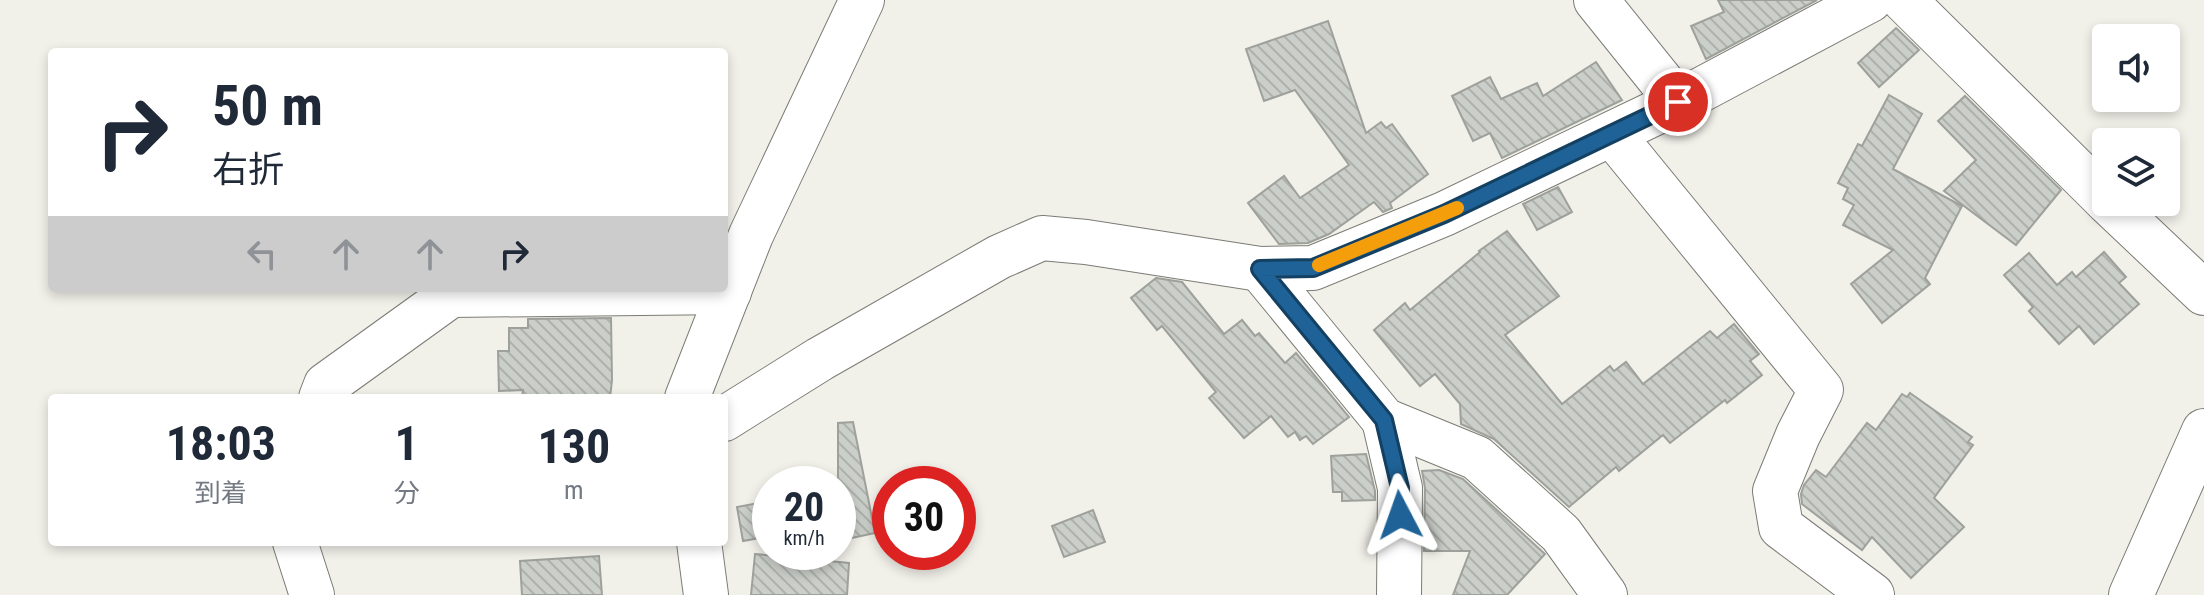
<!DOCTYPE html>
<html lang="ja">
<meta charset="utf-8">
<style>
:root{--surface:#fff;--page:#f2f2f3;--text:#1f2937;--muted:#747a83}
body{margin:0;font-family:"Roboto Condensed","Noto Sans JP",sans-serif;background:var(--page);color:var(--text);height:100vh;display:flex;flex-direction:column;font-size:30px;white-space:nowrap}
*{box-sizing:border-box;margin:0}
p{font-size:26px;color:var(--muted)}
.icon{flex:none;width:44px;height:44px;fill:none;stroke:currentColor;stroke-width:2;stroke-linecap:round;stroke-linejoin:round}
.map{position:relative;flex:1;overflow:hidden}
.drawer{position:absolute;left:48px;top:394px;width:680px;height:152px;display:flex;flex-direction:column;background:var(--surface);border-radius:8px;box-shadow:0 4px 12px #0003}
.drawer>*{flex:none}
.banner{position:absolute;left:48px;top:48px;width:680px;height:244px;border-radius:8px;box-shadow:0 4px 12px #0003;background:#fff;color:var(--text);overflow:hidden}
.fabs{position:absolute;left:2092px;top:24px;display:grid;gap:16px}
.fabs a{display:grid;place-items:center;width:88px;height:88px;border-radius:8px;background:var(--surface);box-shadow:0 4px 12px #0003;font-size:40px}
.speed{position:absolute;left:752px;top:466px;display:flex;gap:16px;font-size:40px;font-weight:700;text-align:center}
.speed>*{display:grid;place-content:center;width:104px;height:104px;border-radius:50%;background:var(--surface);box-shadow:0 4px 12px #0003;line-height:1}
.speed small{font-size:20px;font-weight:400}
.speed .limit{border:12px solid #d22;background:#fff;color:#111}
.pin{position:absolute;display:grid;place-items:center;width:68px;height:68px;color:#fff;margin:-34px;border:4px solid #fff;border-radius:50%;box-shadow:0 2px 8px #0007}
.me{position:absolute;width:88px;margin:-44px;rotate:356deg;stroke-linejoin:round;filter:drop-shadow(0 0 6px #0008)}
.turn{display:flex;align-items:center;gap:28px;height:168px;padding:0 32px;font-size:36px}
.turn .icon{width:104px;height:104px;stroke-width:2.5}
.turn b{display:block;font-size:56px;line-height:68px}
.lanes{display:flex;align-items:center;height:76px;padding:0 32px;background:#0003;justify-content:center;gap:40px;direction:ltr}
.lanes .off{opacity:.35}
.eta{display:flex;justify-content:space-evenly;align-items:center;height:136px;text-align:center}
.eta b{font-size:48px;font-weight:700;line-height:56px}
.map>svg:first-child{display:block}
</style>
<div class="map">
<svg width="2204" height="595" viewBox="0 0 2204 595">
<defs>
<pattern id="building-back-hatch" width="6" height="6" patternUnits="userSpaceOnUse" patternTransform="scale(2)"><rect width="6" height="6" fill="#cbcfc9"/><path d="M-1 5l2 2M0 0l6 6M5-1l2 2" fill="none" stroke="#aeb1ac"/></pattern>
</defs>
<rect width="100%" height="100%" fill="#f1f0e9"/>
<g fill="url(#building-back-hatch)" stroke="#9ea19b" stroke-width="2">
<polygon points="1718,0 1817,0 1706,59 1691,26 1724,12"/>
<polygon points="1328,21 1366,133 1381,122 1386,128 1392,124 1428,174 1390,203 1392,208 1383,212 1374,202 1329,234 1308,243 1279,244 1248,203 1284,176 1300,198 1349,165 1295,90 1264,101 1246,49"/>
<polygon points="1896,28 1919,50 1879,87 1858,63"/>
<polygon points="1596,62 1622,100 1502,158 1490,133 1473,141 1452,96 1490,77 1501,99 1537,83 1543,96"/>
<polygon points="1889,95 1922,114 1893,169 1962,206 1925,278 1930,284 1882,323 1851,284 1893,250 1843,225 1854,205 1843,199 1848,188 1838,183 1858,144 1862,146"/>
<polygon points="1965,96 2061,190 2016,245 1944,191 1976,160 1938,121"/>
<polygon points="1558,187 1572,212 1537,230 1523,204"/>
<polygon points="1507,231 1559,296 1505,335 1562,404 1610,366 1614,371 1626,362 1643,384 1710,331 1717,338 1734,324 1759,354 1750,361 1762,375 1727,403 1725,400 1670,443 1663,435 1619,471 1616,467 1569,507 1494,439 1461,424 1460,404 1435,374 1420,386 1374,330 1405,303 1410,310 1480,252 1479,251"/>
<polygon points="2104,252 2126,277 2119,283 2139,304 2094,344 2079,326 2059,344 2029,311 2033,307 2004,275 2029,253 2057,285 2072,272 2076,277"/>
<polygon points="1156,278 1182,282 1224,334 1242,320 1255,336 1259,333 1285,363 1296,353 1349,417 1313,444 1306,436 1300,440 1295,432 1288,437 1271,416 1244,438 1209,398 1216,392 1162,326 1157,330 1131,298"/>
<polygon points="611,318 612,380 610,398 522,398 523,390 499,391 498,351 509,351 509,328 528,328 528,319"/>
<polygon points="1910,393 1972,437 1968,442 1973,445 1934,498 1964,527 1911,578 1872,537 1862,550 1802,504 1801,494 1804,485 1816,470 1826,477 1867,423 1876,430 1902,394 1907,397"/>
<polygon points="853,422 875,533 838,541 838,423"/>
<polygon points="1366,454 1375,491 1375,500 1342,501 1342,492 1333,492 1331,456"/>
<polygon points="1439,470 1463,479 1545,554 1507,595 1453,595 1470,551 1424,551 1425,488 1422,471"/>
<polygon points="770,501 770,536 743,541 737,507"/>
<polygon points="1093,510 1105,542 1064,557 1052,526"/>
<polygon points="755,554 849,563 847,595 751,595"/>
<polygon points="599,556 602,595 522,595 520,561"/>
</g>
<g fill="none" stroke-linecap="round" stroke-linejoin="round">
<g stroke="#7c7c76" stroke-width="46">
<g id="minor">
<polyline points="1596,0 1678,102"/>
<polyline points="1904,0 2106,200"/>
<polyline points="1612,134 1821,390 1798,435 1775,491 1781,527 1872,595"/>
<polyline points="2108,202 2204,293"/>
<polyline points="1260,269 1384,420 1477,458 1561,534 1605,595"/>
<polyline points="321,398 326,385 451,295 729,292"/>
<polyline points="687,398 751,235 862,0"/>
<polyline points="724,419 820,359 999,257 1042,238 1086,242 1260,269 1313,268 1444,214 1678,102 1870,0"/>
<polyline points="1384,420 1400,488 1399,595"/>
<polyline points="295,542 312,595"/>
<polyline points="699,542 706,595"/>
<polyline points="2131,595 2204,431"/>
</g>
</g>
<use href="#minor" stroke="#fff" stroke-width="44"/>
</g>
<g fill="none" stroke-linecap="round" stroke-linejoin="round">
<g stroke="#144062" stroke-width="20">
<polyline id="route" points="1400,515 1400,488 1384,420 1260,269 1313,268 1444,214 1678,102"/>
</g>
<use href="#route" stroke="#1e6297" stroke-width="14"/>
<polyline stroke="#f59e0b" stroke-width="14" points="1319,265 1457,208"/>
</g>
</svg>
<div class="fabs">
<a><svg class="icon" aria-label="sound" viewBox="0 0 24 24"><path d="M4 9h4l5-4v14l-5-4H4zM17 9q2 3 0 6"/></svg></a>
<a><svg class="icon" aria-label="layers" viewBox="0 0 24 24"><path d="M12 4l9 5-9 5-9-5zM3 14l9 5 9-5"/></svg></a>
</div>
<div class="speed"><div>20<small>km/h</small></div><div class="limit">30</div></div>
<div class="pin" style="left:1678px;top:102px;background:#d93025"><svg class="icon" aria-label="arrive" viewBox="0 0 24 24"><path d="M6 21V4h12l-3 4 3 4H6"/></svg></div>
<svg class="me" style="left:1400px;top:515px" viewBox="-20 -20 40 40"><path d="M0-17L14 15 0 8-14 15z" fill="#1e6297" stroke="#fff" stroke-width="4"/></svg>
<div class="banner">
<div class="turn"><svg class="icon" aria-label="right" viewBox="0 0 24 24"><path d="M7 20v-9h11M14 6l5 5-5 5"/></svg><div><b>50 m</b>右折</div></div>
<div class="lanes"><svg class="icon off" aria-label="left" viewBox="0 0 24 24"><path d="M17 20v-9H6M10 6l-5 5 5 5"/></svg><svg class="icon off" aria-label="ahead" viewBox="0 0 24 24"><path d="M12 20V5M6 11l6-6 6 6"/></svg><svg class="icon off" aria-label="ahead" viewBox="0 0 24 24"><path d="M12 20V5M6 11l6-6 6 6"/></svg><svg class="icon" aria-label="right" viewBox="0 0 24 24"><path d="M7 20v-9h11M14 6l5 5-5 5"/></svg></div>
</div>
<section class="drawer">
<div class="eta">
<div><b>18:03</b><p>到着</p></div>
<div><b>1</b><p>分</p></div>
<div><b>130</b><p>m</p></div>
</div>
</section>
</div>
